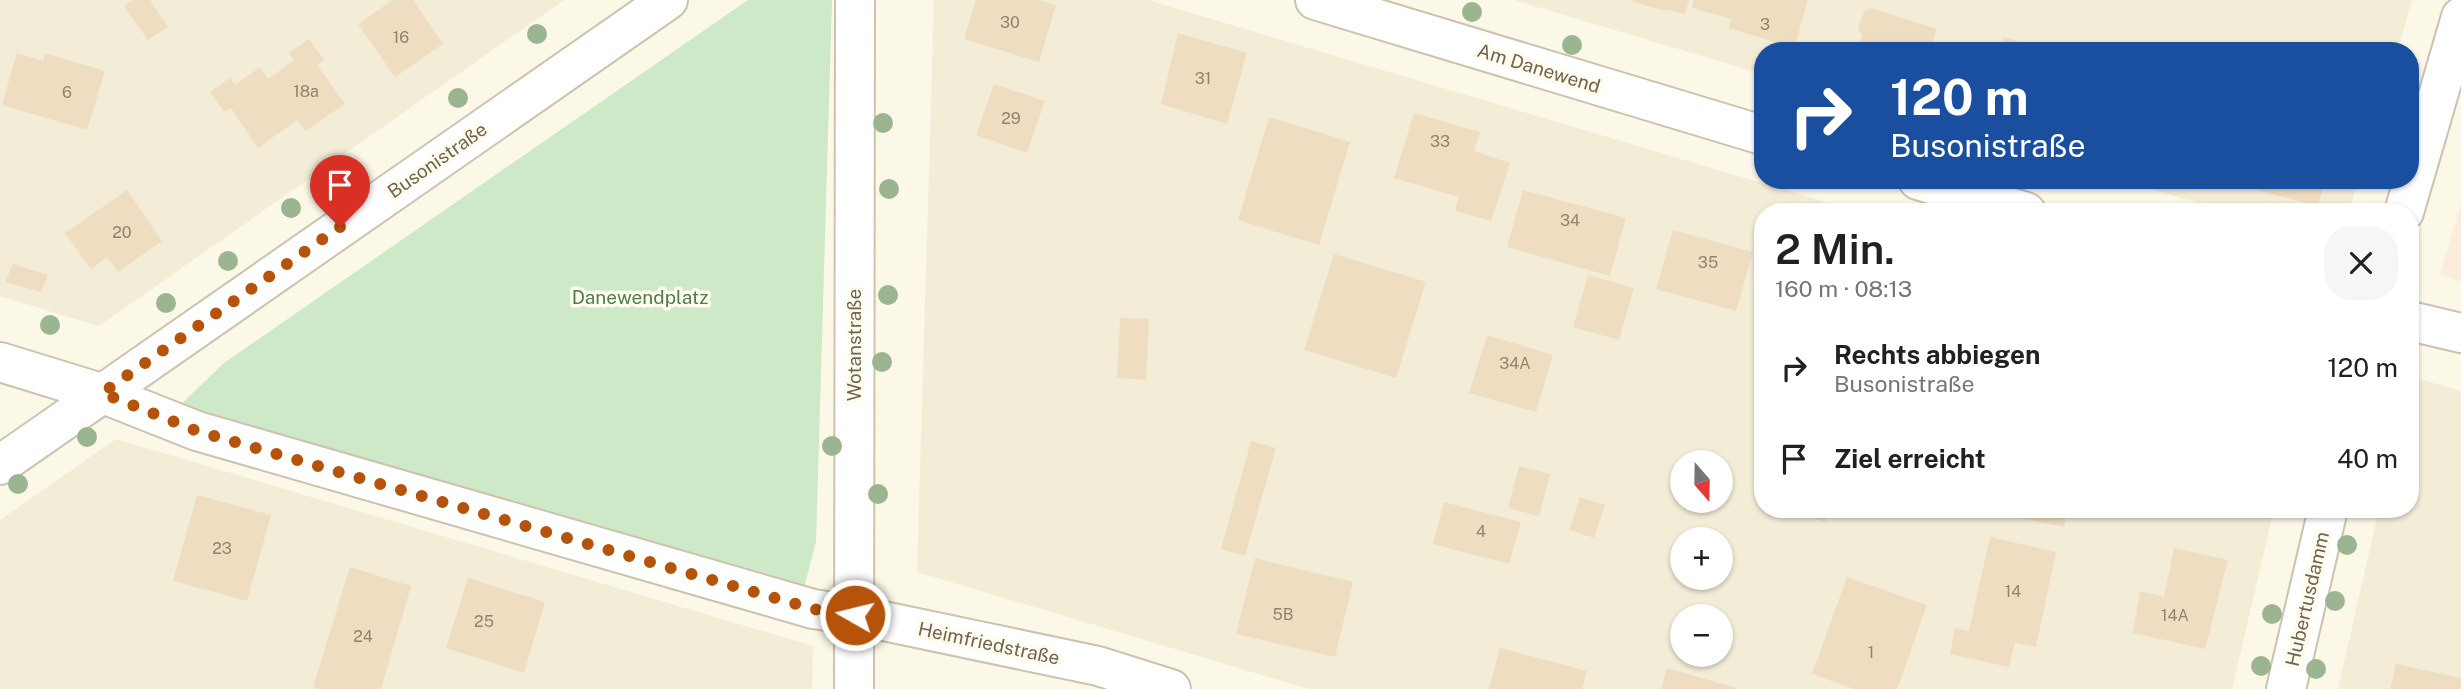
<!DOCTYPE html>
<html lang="de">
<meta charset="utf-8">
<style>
:root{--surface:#fff;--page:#f6f6f6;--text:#202124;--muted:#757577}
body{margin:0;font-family:"Public Sans",sans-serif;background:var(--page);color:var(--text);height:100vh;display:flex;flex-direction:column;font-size:26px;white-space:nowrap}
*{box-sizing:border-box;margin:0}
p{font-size:23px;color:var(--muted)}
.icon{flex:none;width:38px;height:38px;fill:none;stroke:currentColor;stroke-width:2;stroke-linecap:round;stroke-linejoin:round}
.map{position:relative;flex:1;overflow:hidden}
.sheet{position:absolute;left:1754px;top:203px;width:665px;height:315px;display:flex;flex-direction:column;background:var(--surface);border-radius:28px;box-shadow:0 2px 5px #0004}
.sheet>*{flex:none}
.top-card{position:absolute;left:1754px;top:42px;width:665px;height:147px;border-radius:28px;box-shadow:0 2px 5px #0004;background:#1a4fa0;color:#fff;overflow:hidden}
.needle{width:46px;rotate:160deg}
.fabs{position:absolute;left:1670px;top:450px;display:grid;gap:14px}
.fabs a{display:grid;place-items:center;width:63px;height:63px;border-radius:50%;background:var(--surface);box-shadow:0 2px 5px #0004;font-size:35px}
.pin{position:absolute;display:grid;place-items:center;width:60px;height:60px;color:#fff;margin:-72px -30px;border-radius:50% 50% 50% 0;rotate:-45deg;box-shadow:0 0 7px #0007}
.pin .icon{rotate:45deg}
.me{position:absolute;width:77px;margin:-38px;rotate:278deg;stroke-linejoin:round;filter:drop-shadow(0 0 5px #0008)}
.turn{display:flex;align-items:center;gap:24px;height:147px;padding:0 21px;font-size:32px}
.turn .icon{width:91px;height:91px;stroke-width:2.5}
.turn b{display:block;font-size:49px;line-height:60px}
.round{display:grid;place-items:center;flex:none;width:74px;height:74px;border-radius:28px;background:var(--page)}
.summary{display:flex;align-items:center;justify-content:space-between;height:119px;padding:0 21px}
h1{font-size:42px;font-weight:600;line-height:52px}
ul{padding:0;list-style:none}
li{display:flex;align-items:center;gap:21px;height:91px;padding:0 21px}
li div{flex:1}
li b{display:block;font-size:26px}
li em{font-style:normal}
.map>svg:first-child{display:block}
</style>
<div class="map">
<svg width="2461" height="689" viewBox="0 0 2461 689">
<rect width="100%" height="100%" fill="#fbf8e8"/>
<g fill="#f3ecd7" fill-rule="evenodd">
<polygon points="0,0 564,0 99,326 0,296"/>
<path d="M934 0H1148L1859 212H1762V509H2274L2232 689H1309L917 572ZM1682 462H1720V500H1682ZM1682 539H1720V578H1682ZM1682 616H1720V654H1682Z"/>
<polygon points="1514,0 2412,0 2397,51 1762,51 1762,74"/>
<polygon points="2122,180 2358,180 2349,212 2228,212"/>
<polygon points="2410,376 2461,391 2461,689 2338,689 2379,509 2410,509"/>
<polygon points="116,439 813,646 812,689 0,689 0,520"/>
</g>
<polygon fill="#fbecdd" points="2461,203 2461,282 2440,275"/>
<polygon fill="#cee9c7" points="748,0 832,0 816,542 804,588 175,410 224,363"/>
<g fill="#efddc1">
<polygon points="133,0 150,0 168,27 148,40 124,6"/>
<polygon points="393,0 413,0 443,44 395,77 358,24"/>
<polygon points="976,0 1039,0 1056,5 1039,62 964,39"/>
<polygon points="1629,0 1689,0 1685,14 1665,9 1664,11"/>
<polygon points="1694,0 1808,0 1794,48 1729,28 1731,19 1692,8"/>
<polygon points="1871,8 1937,29 1930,51 1857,51 1862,36 1858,29 1864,12"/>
<polygon points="1178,33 1247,53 1227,124 1161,104"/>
<polygon points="2004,37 2046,50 2046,51 2000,51"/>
<polygon points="309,39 324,60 317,65 345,104 305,131 297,120 258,148 231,108 224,112 210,92 230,78 235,85 260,67 268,79 294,60 289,53"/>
<polygon points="17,53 43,61 45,53 105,71 87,130 2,105"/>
<polygon points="994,84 1045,101 1027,153 976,135"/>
<polygon points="1414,113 1480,132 1474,151 1510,163 1491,221 1455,211 1459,197 1394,178"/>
<polygon points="1269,117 1350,142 1319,245 1238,220"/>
<polygon points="2260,180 2325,180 2318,206 2257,190"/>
<polygon points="127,190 162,241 118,272 107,257 91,269 65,233"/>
<polygon points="1523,190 1626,218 1610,276 1507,247"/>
<polygon points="1673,230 1753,252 1736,311 1656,289"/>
<polygon points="1334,254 1426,282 1396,378 1304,350"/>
<polygon points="13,264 48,275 41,292 5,282"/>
<polygon points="1588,275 1634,288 1619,340 1573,327"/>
<polygon points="1120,318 1149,319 1146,380 1117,378"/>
<polygon points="1487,335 1553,355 1536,412 1469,393"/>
<polygon points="1251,441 1276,448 1245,556 1221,549"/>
<polygon points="1519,466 1550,474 1539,516 1508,508"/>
<polygon points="197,495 271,515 247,601 173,581"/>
<polygon points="1580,497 1605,505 1594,538 1569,530"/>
<polygon points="1444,502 1521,522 1509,564 1433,544"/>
<polygon points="1809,509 1829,509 1825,522 1807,516"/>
<polygon points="2001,509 2067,509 2064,527 2000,514"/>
<polygon points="1990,537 2056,552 2036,647 2015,643 2009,667 1950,654 1955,628 1969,631"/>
<polygon points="2174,548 2228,560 2205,649 2133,633 2140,591 2164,597"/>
<polygon points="1255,558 1353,582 1335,657 1236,634"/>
<polygon points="350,567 411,586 381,689 319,689 313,687"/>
<polygon points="1847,577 1927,605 1897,689 1854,689 1812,674"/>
<polygon points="468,578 545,602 524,673 446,648"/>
<polygon points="1500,648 1587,671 1582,689 1489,689"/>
<polygon points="2396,664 2461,678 2461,689 2390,689"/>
<polygon points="1667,668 1736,688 1736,689 1661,689"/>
</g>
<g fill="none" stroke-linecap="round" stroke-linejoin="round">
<g stroke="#cdc2af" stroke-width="42">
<g id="minor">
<polyline points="1315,0 1762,135"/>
<polyline points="1918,180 2026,212"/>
<polyline points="2404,212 2461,17"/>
<polyline points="2410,321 2461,333"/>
<polyline points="0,362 101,393 197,431 813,609 855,615 1098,666 1171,689"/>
<polyline points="0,465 668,0"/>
<polyline points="854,689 855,0"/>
<polyline points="2286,689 2328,509"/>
</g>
</g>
<use href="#minor" stroke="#fff" stroke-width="38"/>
</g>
<g fill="#9cb591">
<circle cx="1472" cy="12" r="10"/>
<circle cx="537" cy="34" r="10"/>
<circle cx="1572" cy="45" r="10"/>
<circle cx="458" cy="98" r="10"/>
<circle cx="883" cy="123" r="10"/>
<circle cx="889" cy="189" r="10"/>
<circle cx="291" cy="208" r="10"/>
<circle cx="228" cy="261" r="10"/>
<circle cx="888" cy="295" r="10"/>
<circle cx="166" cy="303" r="10"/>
<circle cx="50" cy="325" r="10"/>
<circle cx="882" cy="362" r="10"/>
<circle cx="87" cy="437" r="10"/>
<circle cx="832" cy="446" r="10"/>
<circle cx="18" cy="484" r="10"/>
<circle cx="878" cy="494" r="10"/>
<circle cx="2347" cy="545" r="10"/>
<circle cx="2335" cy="601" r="10"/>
<circle cx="2272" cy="614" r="10"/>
<circle cx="2261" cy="666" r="10"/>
<circle cx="2316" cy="669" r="10"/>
</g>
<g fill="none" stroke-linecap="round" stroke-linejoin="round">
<polyline stroke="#b45309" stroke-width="12" stroke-dasharray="0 21.6" points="340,227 102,393 197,431 813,609 855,615"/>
</g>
<g text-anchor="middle" stroke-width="7" stroke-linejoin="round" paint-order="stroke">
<g font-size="16" fill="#93826a">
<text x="1010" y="28">30</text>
<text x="1765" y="30">3</text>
<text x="401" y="43">16</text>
<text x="1203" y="84">31</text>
<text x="306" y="97">18a</text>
<text x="67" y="98">6</text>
<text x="1011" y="124">29</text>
<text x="1440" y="147">33</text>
<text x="1570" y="226">34</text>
<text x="122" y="238">20</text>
<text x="1708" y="268">35</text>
<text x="1515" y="369">34A</text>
<text x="1481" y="537">4</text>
<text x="222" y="554">23</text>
<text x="2013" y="597">14</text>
<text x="1283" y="620">5B</text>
<text x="2175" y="621">14A</text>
<text x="484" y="627">25</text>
<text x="363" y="642">24</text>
<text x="1871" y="658">1</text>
</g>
<g font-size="19" fill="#74634d" stroke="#fefbef">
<text transform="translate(1539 68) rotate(17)" y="7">Am Danewend</text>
<text transform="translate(437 160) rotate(-35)" y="7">Busonistraße</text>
<text transform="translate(854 345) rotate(-90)" y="7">Wotanstraße</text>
<text transform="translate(2307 599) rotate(-77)" y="7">Hubertusdamm</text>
<text transform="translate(989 643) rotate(12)" y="7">Heimfriedstraße</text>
</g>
<g font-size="19" fill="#4e7f49" stroke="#fefbef">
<text x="640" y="304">Danewendplatz</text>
</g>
</g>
</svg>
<div class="fabs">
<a><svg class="needle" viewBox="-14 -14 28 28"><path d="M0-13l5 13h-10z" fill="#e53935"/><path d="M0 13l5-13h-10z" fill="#757577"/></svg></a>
<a>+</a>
<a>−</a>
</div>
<div class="pin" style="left:340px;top:227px;background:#d93025"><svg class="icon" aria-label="arrive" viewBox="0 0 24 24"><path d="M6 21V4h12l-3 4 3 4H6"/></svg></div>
<svg class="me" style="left:855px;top:615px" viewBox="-20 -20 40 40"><circle r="17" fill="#b45309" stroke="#fff" stroke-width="3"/><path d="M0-11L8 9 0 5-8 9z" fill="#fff"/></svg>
<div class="top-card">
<div class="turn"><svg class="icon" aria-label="right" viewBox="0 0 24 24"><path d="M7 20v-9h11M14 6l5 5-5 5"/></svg><div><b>120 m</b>Busonistraße</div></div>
</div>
<section class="sheet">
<div class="summary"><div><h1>2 Min.</h1><p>160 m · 08:13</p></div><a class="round"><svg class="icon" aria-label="close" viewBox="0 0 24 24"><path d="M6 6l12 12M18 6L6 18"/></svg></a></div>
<ul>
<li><svg class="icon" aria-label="right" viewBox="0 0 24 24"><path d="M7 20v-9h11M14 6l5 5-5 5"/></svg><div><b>Rechts abbiegen</b><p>Busonistraße</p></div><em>120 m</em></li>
<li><svg class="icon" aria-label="arrive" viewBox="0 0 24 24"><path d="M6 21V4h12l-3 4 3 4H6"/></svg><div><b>Ziel erreicht</b></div><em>40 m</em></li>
</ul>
</section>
</div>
